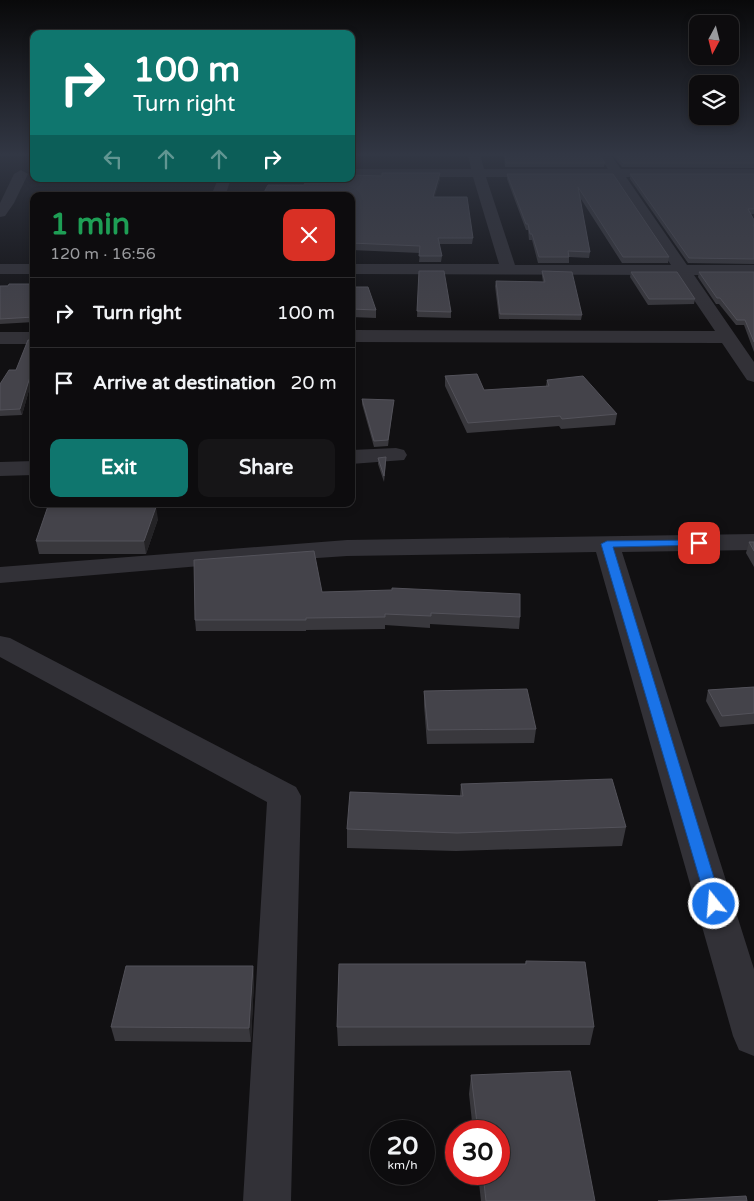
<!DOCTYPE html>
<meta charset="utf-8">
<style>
:root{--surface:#0d0c0e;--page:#161517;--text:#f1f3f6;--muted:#9a9b9e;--line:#2d2c2e;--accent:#0f766e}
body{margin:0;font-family:"Varela Round",sans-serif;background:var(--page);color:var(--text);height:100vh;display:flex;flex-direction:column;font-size:19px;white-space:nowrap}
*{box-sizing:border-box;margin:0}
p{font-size:16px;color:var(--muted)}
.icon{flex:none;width:28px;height:28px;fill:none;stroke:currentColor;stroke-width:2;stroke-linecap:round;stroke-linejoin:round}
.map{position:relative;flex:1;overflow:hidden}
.panel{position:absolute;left:30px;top:192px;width:325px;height:315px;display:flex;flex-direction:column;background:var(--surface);border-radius:10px;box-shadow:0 2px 8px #0003,0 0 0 1px var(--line)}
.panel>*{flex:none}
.top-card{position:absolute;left:30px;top:30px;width:325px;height:152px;border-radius:10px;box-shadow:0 2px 8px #0003,0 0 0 1px var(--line);background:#0f766e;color:#fff;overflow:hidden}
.needle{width:32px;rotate:187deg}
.buttons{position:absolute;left:689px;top:15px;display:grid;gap:10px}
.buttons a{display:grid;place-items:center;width:50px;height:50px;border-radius:10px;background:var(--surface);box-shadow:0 2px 8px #0003,0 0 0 1px var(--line);font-size:25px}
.speed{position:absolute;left:370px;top:1120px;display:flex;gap:10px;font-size:25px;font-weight:700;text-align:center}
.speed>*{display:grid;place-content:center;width:65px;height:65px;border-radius:50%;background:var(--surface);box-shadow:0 2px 8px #0003,0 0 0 1px var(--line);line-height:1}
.speed small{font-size:12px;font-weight:400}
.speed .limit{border:8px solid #d22;background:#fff;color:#111}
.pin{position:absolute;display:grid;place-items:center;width:42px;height:42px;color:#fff;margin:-21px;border-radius:10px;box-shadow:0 2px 8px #0006}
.me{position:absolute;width:55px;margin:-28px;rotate:343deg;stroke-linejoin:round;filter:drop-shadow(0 0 4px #0008)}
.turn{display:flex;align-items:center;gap:18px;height:105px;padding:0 20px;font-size:22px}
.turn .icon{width:65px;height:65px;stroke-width:2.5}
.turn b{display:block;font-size:35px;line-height:42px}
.lanes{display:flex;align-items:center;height:48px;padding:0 20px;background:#0003;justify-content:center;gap:25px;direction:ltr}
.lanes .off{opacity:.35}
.round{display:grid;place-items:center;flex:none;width:52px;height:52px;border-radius:10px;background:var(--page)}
.headline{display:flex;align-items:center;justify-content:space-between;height:85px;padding:0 20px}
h1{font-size:30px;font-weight:800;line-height:38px;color:#1e9e55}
.button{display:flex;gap:10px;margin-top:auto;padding:10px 20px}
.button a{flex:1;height:58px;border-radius:10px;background:var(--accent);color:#fff;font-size:20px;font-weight:800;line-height:58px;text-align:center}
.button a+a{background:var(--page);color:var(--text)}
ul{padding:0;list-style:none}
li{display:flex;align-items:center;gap:15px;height:70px;padding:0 20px;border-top:1px solid var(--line)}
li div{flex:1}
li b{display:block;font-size:19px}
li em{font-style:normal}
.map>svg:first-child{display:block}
</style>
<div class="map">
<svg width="754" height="1201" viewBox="0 0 754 1201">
<rect width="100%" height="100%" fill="#111012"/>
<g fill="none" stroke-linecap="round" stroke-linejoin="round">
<g fill="#323137" fill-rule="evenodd">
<path d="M468 154H480L484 169H608L598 154H610L621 169H754V177H626L687 265H754V275H694L754 362V382L747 380 722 343 351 342V330L715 331 677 275 351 274V264H499L473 177H351V169H471ZM486 177H613L671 265H515Z"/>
<polygon points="21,170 28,174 14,203 5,216 0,217 0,203 14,174"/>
<polygon points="218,179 231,179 225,196 211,196"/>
<rect x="0" y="264" width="34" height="10"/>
<rect x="0" y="332" width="34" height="12"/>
<polygon points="396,448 404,450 407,455 404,460 351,464 351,450"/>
<polygon points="34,461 34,475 0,476 0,462"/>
<polygon points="754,534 754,550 622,552 754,969 754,1056 739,1050 733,1036 596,552 347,556 212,565 0,583 0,567 347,540"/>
<polygon points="0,636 10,638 296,787 301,796 291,1201 243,1201 267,802 0,657"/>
</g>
</g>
<g fill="#39383d">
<polygon points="504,154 599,154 605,163 604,167 505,167"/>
<polygon points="611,154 689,154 690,156 747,156 746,154 754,154 754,168 622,167"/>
<polygon points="507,174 613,174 669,257 668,263 622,263 579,196 590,252 589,258 569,257 569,263 538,263 532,240 529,240 528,230 526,230 507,179"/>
<polygon points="630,174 754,174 754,214 751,214 754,220 754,264 688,263 630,179"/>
<polygon points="440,179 434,197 473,238 472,244 439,244 442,256 441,262 419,262 420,253 351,250 351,196 304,185 320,181"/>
<polygon points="419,271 451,312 451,318 417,317"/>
<polygon points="542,271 582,315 581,320 499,319 495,286 496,281 543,282 542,276"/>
<polygon points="631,272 695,299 694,304 648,305 630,277"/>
<polygon points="699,272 754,272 754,352 744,325 736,325 719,304 716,304 698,277"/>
<polygon points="34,284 34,322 0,324 0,286"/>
<polygon points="351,287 376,310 376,318 351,317"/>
<polygon points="34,340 34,378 31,383 22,415 0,416 0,384 16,370"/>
<polygon points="445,376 484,390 546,386 547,380 617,414 615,425 561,429 559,426 467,433 445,386"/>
<polygon points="362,399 393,406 388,446 374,447 362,404"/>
<polygon points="378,458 386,463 384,482 378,464"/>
<polygon points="158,519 146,554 39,554 36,541"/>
<polygon points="749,542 754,542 754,567 746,553"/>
<polygon points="322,592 520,617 519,629 430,624 430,628 385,625 385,629 306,630 306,631 196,631 195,620"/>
<polygon points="754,687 754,724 720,727 706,701 708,690"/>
<polygon points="424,691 536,729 534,743 427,744 424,705"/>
<polygon points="461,784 626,827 622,846 456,851 347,848 347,829 460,796"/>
<polygon points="526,961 594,1027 590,1045 338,1046 337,1027 525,964"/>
<polygon points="253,966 254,980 251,1042 115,1041 111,1027"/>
<polygon points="471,1075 595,1201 481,1201 478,1174 499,1174 499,1131 473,1131 469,1094"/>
</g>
<g fill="#242326">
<polygon points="440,173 440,179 433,203 433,197"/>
<polygon points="34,371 34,378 31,383 22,415 20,409 30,377"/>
<polygon points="156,507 158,519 146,554 144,541"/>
<polygon points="253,966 254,980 251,1042 249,1028"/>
</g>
<g fill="#44434a" stroke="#53525a">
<polygon points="505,154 599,154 605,163 506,163"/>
<polygon points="615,154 689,154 690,156 751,156 749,154 754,154 754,163 623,163"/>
<polygon points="382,173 440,173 433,197 467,197 473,238 438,238 442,256 419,256 420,246 351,243 351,196 262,196 268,185 304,185 306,181 320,181 321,179 351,179 351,175 382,176"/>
<polygon points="507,174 613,174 669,257 623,257 578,187 590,252 568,251 569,257 539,257 532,234 530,234 528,224 526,224"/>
<polygon points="630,174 754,174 754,209 748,209 754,220 754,225 753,225 754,227 754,259 689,258"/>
<polygon points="419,271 444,271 451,312 417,311"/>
<polygon points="542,271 572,272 582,315 500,314 496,281 545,282"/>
<polygon points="631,272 677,272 695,299 649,299"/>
<polygon points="699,272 754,272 754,342 745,320 737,320 720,298 717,298"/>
<polygon points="9,284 34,284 34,317 0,319 0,286 8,286"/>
<polygon points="351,287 368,287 376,310 351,309"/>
<polygon points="28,340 34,340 34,371 30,377 20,409 0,410 0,384 9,370 16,370"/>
<polygon points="477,374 484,390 549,386 547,380 583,376 617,414 562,419 560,416 468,423 445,376"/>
<polygon points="362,399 394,400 388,440 374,441"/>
<polygon points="386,457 384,476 378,458"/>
<polygon points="48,506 156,507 144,541 36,541"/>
<polygon points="749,542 754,542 754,551"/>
<polygon points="314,551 322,592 392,590 392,588 520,594 520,617 431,613 431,616 385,614 385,617 306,618 306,620 195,620 194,560"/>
<polygon points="754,687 754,713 722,716 708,690"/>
<polygon points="527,689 536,729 428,730 424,691"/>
<polygon points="612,779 626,827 457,833 347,829 350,792 463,796 461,784"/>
<polygon points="526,961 585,962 594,1027 337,1027 339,964 526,964"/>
<polygon points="126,966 253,966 249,1028 111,1027"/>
<polygon points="570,1071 595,1201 486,1201 483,1174 499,1174 499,1131 478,1131 471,1075"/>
<polygon points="746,1196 747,1201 658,1201"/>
</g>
<linearGradient id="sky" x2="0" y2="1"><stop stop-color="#09090a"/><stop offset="0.48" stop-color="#323744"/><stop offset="1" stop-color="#323744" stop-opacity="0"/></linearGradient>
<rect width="754" height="322" fill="url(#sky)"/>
<polygon fill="#1a73e8" stroke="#114b97" points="699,540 704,543 702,545 613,547 722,904 720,908 714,910 709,908 707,904 601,544 607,541"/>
</svg>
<div class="buttons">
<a><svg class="needle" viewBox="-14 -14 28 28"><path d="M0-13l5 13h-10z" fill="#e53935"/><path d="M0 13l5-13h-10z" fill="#9a9b9e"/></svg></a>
<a><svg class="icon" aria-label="layers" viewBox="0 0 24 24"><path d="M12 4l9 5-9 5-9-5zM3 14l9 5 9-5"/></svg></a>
</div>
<div class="speed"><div>20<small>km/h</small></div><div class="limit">30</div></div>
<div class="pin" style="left:699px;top:543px;background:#d93025"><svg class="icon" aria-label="arrive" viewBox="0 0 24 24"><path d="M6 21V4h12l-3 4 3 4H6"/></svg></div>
<svg class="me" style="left:714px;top:904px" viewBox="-20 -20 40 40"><circle r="17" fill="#1a73e8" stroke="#fff" stroke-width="3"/><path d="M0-11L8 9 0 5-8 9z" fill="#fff"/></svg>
<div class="top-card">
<div class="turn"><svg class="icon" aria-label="right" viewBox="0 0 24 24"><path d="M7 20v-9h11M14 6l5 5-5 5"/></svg><div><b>100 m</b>Turn right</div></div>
<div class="lanes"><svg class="icon off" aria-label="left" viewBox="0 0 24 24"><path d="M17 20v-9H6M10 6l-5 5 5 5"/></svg><svg class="icon off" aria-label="ahead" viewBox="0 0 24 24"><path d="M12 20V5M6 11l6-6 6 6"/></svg><svg class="icon off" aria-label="ahead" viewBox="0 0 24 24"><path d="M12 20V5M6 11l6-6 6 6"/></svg><svg class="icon" aria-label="right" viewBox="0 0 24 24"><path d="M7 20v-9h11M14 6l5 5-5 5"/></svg></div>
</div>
<section class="panel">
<div class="headline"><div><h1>1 min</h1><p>120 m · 16:56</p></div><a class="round" style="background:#d93025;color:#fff"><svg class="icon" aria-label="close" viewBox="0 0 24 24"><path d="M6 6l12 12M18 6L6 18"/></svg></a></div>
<ul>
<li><svg class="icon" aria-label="right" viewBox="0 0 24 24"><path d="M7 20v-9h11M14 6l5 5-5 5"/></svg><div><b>Turn right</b></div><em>100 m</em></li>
<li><svg class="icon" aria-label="arrive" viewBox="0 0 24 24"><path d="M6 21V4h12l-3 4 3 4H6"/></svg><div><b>Arrive at destination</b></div><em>20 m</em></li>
</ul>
<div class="button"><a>Exit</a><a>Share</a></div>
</section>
</div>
